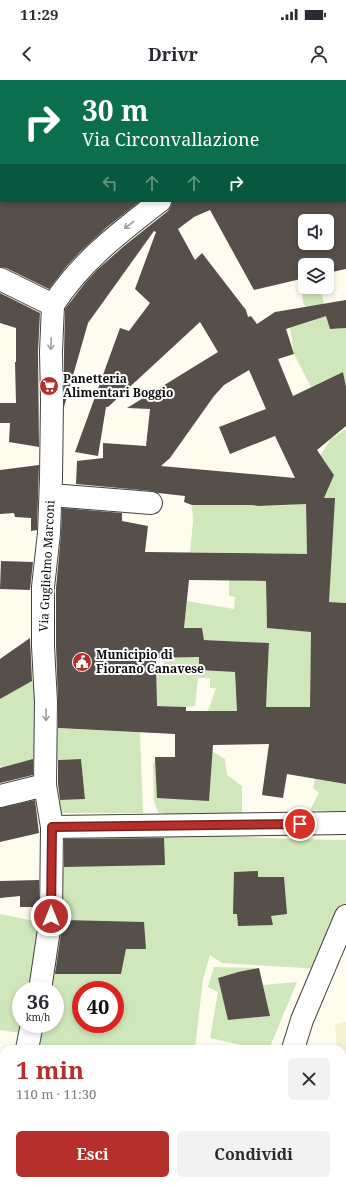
<!DOCTYPE html>
<html lang="it">
<meta charset="utf-8">
<style>
:root{--surface:#fff;--page:#f2f2f3;--text:#2b2b33;--muted:#7c7c81;--accent:#b62f2d}
body{margin:0;font-family:"Noto Serif",serif;background:var(--page);color:var(--text);height:100vh;display:flex;flex-direction:column;font-size:15px;white-space:nowrap}
*{box-sizing:border-box;margin:0}
p{font-size:13px;color:var(--muted)}
.icon{flex:none;width:22px;height:22px;fill:none;stroke:currentColor;stroke-width:2;stroke-linecap:round;stroke-linejoin:round}
.map{position:relative;flex:1;overflow:hidden}
.panel{position:absolute;left:0px;top:965px;width:346px;height:140px;display:flex;flex-direction:column;background:var(--surface);border-radius:12px 12px 0 0;box-shadow:0 2px 6px #0003}
.panel>*{flex:none}
.guide{position:absolute;left:0px;top:0px;width:346px;height:122px;box-shadow:0 2px 6px #0003;background:#0b6e4f;color:#fff;overflow:hidden}
.buttons{position:absolute;left:298px;top:134px;display:grid;gap:8px}
.buttons a{display:grid;place-items:center;width:36px;height:36px;border-radius:6px;background:var(--surface);box-shadow:0 2px 6px #0003;font-size:20px}
.speed{position:absolute;left:12px;top:901px;display:flex;gap:8px;font-size:20px;font-weight:700;text-align:center}
.speed>*{display:grid;place-content:center;width:52px;height:52px;border-radius:50%;background:var(--surface);box-shadow:0 2px 6px #0003;line-height:1}
.speed small{font-size:10px;font-weight:400}
.speed .limit{border:6px solid #d22;background:#fff;color:#111}
.pin{position:absolute;display:grid;place-items:center;width:34px;height:34px;color:#fff;margin:-17px;border:2px solid #fff;border-radius:50%;box-shadow:0 1px 4px #0007}
.me{position:absolute;width:44px;margin:-22px;rotate:0deg;stroke-linejoin:round;filter:drop-shadow(0 0 3px #0008)}
.turn{display:flex;align-items:center;gap:14px;height:84px;padding:0 16px;font-size:18px}
.turn .icon{width:52px;height:52px;stroke-width:2.5}
.turn b{display:block;font-size:28px;line-height:34px}
.lanes{display:flex;align-items:center;height:38px;padding:0 16px;background:#0003;justify-content:center;gap:20px;direction:ltr}
.lanes .off{opacity:.35}
.round{display:grid;place-items:center;flex:none;width:42px;height:42px;border-radius:6px;background:var(--page)}
.summary{display:flex;align-items:center;justify-content:space-between;height:68px;padding:0 16px}
h1{font-size:24px;font-weight:700;line-height:30px;color:var(--accent)}
.cta{display:flex;gap:8px;margin-top:auto;padding:8px 16px}
.cta a{flex:1;height:46px;border-radius:6px;background:var(--accent);color:#fff;font-size:16px;font-weight:700;line-height:46px;text-align:center}
.cta a+a{background:var(--page);color:var(--text)}
.status{display:flex;justify-content:space-between;align-items:center;height:28px;padding:0 20px;background:var(--surface);direction:ltr}
.status svg{height:11px;fill:currentColor}
header{display:flex;justify-content:space-between;align-items:center;height:52px;padding:0 16px;background:var(--surface);font-size:18px;font-weight:700}
.map>svg:first-child{display:block}
</style>
<div class="status"><b>11:29</b><svg viewBox="0 0 49 12"><path d="M0 12V9h3v3zM5 12V6h3v6zM10 12V3h3v9zM15 12V0h3v12zM26 1h20v11H26zM47 4h2v5h-2z"/></svg></div>
<header><svg class="icon" aria-label="back" viewBox="0 0 24 24"><path d="M15 5l-7 7 7 7"/></svg>Drivr<svg class="icon" aria-label="person" viewBox="0 0 24 24"><circle cx="12" cy="8" r="4"/><path d="M4 21q1-7 8-7t8 7"/></svg></header>
<div class="map">
<svg width="346" height="1105" viewBox="0 0 346 1105">
<rect width="100%" height="100%" fill="#fefcef"/>
<polygon fill="#f3f2d0" points="346,942 346,1073 342,1024 342,969 337,969 335,944"/>
<g fill="#cfe7ba" fill-rule="evenodd">
<polygon points="305,198 305,207 320,207 330,249 346,248 346,307 343,292 311,307 294,274 290,248 311,241 303,222 301,200"/>
<polygon points="346,349 346,523 329,522 306,418 308,529 291,474 190,472 193,442 192,425 252,425 258,426 293,425 334,395 324,379 319,377 331,359"/>
<polygon points="229,500 269,501 266,519 267,548 324,553 311,575 310,612 346,615 346,631 292,627 262,627 238,631 208,631 216,608 210,608 210,598 198,598 195,626 186,627 149,625 157,619 157,597 166,578 199,577 199,590 235,592 236,612 267,615 269,563 204,560 202,548 184,548 187,521 234,529 235,517 229,516"/>
<polygon points="39,597 39,678 1,688 0,684 0,619"/>
<polygon points="50,648 140,652 143,733 58,733 56,720 85,719 81,679 52,680"/>
<polygon points="205,667 225,679 227,695 242,706 242,735 170,736 158,732 154,721 153,685 155,681 205,681"/>
<polygon points="346,668 346,732 310,730 319,713 313,708 321,674"/>
<path d="M207 755 289 759 346 760V823L321 889 222 883 210 875 203 899 195 969H38L43 944H55V910H49L58 756ZM81 910H115V944H81Z"/>
<polygon points="0,834 39,842 29,910 21,910 20,953 0,950"/>
<polygon points="214,887 259,888 238,892 218,898 229,940 270,936 263,905 297,902 269,969 261,969 210,958 218,912 208,907"/>
<polygon points="60,1101 276,1101 277,1105 257,1101 242,1105 33,1105"/>
</g>
<g fill="#564f4a" fill-rule="evenodd">
<polygon points="0,121 140,121 107,147 80,172 66,187 49,209 6,188 0,187"/>
<path d="M172 121H346V189L327 193V185H305V198L254 210 210 130 194 137 178 149 195 180 202 173 246 230 248 237 251 236 257 244 275 232 346 220V248L330 249 326 236 286 249 294 274 278 279 293 316 343 292 346 307V346L317 370 334 395 324 418H335L329 522 346 523V704L287 694 283 718 262 715 269 664 213 665 209 721 157 718 155 677H175V654L58 648V621L56 566V508L61 454 62 428 122 433V441L148 446 145 472 307 474 306 424 258 426 252 425H192L184 422 185 416 158 413 152 411 76 404 77 381 103 378V363L146 366 150 329 127 328 218 272 200 242 108 327H106L98 376 75 372 120 248 129 251 150 223 135 209 156 152 154 151 88 243 64 327V272L65 229 85 203 97 190 124 166 168 131 171 126ZM305 141H327V163H305ZM249 290 266 329 219 347 230 374 275 356 295 398 161 386 170 378 214 316 224 305ZM189 500 266 501 267 548 311 552 310 627H266L269 563 204 560 202 548H184ZM199 577V590L235 592 237 631H186V627L157 626 156 578Z"/>
<polygon points="0,213 40,233 38,272 39,367 9,362 10,343 0,343 0,323 16,323 15,282 16,282 16,248 0,243"/>
<polygon points="39,385 37,450 31,451 31,438 15,437 14,433 0,434 0,390"/>
<polygon points="1,481 33,482 30,510 0,509"/>
<polygon points="30,558 32,601 0,619 0,579"/>
<polygon points="33,679 33,695 0,703 0,688"/>
<polygon points="81,679 85,719 60,720 58,704 58,680"/>
<polygon points="35,720 39,753 0,762 0,728"/>
<polygon points="164,758 165,785 64,787 64,759"/>
<polygon points="258,791 258,797 284,797 287,834 271,836 273,845 238,846 237,834 233,834 234,792"/>
<polygon points="39,800 39,827 20,827 20,816 0,818 0,801"/>
<polygon points="63,840 144,842 146,869 126,869 121,894 55,894"/>
<polygon points="259,888 270,936 228,940 218,898 238,892"/>
</g>
<g fill="none" stroke-linecap="round" stroke-linejoin="round">
<g stroke="#404040" stroke-width="24">
<g id="minor">
<polyline points="283,0 284,1"/>
<polyline points="345,29 346,29"/>
<polyline points="0,199 53,225"/>
<path d="M53 225C80 182 120 152 160 121"/>
<polyline points="51,415 151,423"/>
<polyline points="0,716 45,705"/>
<polyline points="52,747 346,743"/>
<polyline points="40,910 51,836 52,747 45,705 46,622 43,566 43,507 49,453 51,398 52,320 51,272 53,225"/>
<polyline points="27,969 32,944"/>
<polyline points="293,969 302,940 346,836"/>
<polyline points="12,1105 12,1101"/>
</g>
</g>
<polyline stroke="#2f2f2f" stroke-width="2.5" stroke-dasharray="4 2" stroke-linecap="butt" points="322,1101 323,1105"/>
<use href="#minor" stroke="#fff" stroke-width="22"/>
</g>
<defs><path id="oneway-shaft" d="M-6 0H5M1.5-3L5.5 0L1.5 3" fill="none" stroke-width="1.6" stroke-linecap="round" stroke-linejoin="round"/></defs>
<g stroke="#9e9e9e">
<use href="#oneway-shaft" transform="translate(129 145) rotate(143)"/>
<use href="#oneway-shaft" transform="translate(51 264) rotate(92)"/>
<use href="#oneway-shaft" transform="translate(46 635) rotate(90)"/>
</g>
<g fill="none" stroke-linecap="round" stroke-linejoin="round">
<g stroke="#761f1d" stroke-width="10">
<polyline id="route" points="51,836 52,747 300,744"/>
</g>
<use href="#route" stroke="#b62f2d" stroke-width="7"/>
</g>
<defs>
<g id="supermarket-disc" transform="scale(1)"><circle r="9.5" fill="#b62f2d" stroke="#fff"/><path d="M-6-5.5h2.5l.6 2H6L4.5 2H-2.5L-4.4-4H-6ZM-1.5 3.2a1.3 1.3 0 1 0 .1 0ZM3 3.2a1.3 1.3 0 1 0 .1 0Z" fill="#fff"/></g>
<g id="civic-disc" transform="scale(1)"><circle r="9.5" fill="#b62f2d" stroke="#fff"/><path d="M-.6-6.5H3V-4.5H.6V-3L4-1V1h2V6H-6V1h2V-1L-.6-3ZM-1.2 2.5V6h2.4V2.5Z" fill="#fff"/></g>
</defs>
<g fill-rule="evenodd">
<use href="#supermarket-disc" x="49" y="306"/>
<use href="#civic-disc" x="82" y="582"/>
</g>
<g text-anchor="middle" stroke-width="4" stroke-linejoin="round" paint-order="stroke">
<g font-size="12" font-weight="bold" fill="#0d0d0d" stroke="#fff" text-anchor="start">
<text x="63" y="303">Panetteria<tspan x="63" dy="14">Alimentari Boggio</tspan></text>
<text x="96" y="579">Municipio di<tspan x="96" dy="14">Fiorano Canavese</tspan></text>
</g>
<g font-size="12" fill="#0d0d0d" stroke="#fff">
<text transform="translate(47 486) rotate(-87)" y="4">Via Guglielmo Marconi</text>
</g>
</g>
</svg>
<div class="buttons">
<a><svg class="icon" aria-label="sound" viewBox="0 0 24 24"><path d="M4 9h4l5-4v14l-5-4H4zM17 9q2 3 0 6"/></svg></a>
<a><svg class="icon" aria-label="layers" viewBox="0 0 24 24"><path d="M12 4l9 5-9 5-9-5zM3 14l9 5 9-5"/></svg></a>
</div>
<div class="speed"><div>36<small>km/h</small></div><div class="limit">40</div></div>
<div class="pin" style="left:300px;top:744px;background:#d93025"><svg class="icon" aria-label="arrive" viewBox="0 0 24 24"><path d="M6 21V4h12l-3 4 3 4H6"/></svg></div>
<svg class="me" style="left:51px;top:836px" viewBox="-20 -20 40 40"><circle r="17" fill="#b62f2d" stroke="#fff" stroke-width="3"/><path d="M0-11L8 9 0 5-8 9z" fill="#fff"/></svg>
<div class="guide">
<div class="turn"><svg class="icon" aria-label="right" viewBox="0 0 24 24"><path d="M7 20v-9h11M14 6l5 5-5 5"/></svg><div><b>30 m</b>Via Circonvallazione</div></div>
<div class="lanes"><svg class="icon off" aria-label="left" viewBox="0 0 24 24"><path d="M17 20v-9H6M10 6l-5 5 5 5"/></svg><svg class="icon off" aria-label="ahead" viewBox="0 0 24 24"><path d="M12 20V5M6 11l6-6 6 6"/></svg><svg class="icon off" aria-label="ahead" viewBox="0 0 24 24"><path d="M12 20V5M6 11l6-6 6 6"/></svg><svg class="icon" aria-label="right" viewBox="0 0 24 24"><path d="M7 20v-9h11M14 6l5 5-5 5"/></svg></div>
</div>
<section class="panel">
<div class="summary"><div><h1>1 min</h1><p>110 m · 11:30</p></div><a class="round"><svg class="icon" aria-label="close" viewBox="0 0 24 24"><path d="M6 6l12 12M18 6L6 18"/></svg></a></div>
<div class="cta"><a>Esci</a><a>Condividi</a></div>
</section>
</div>
